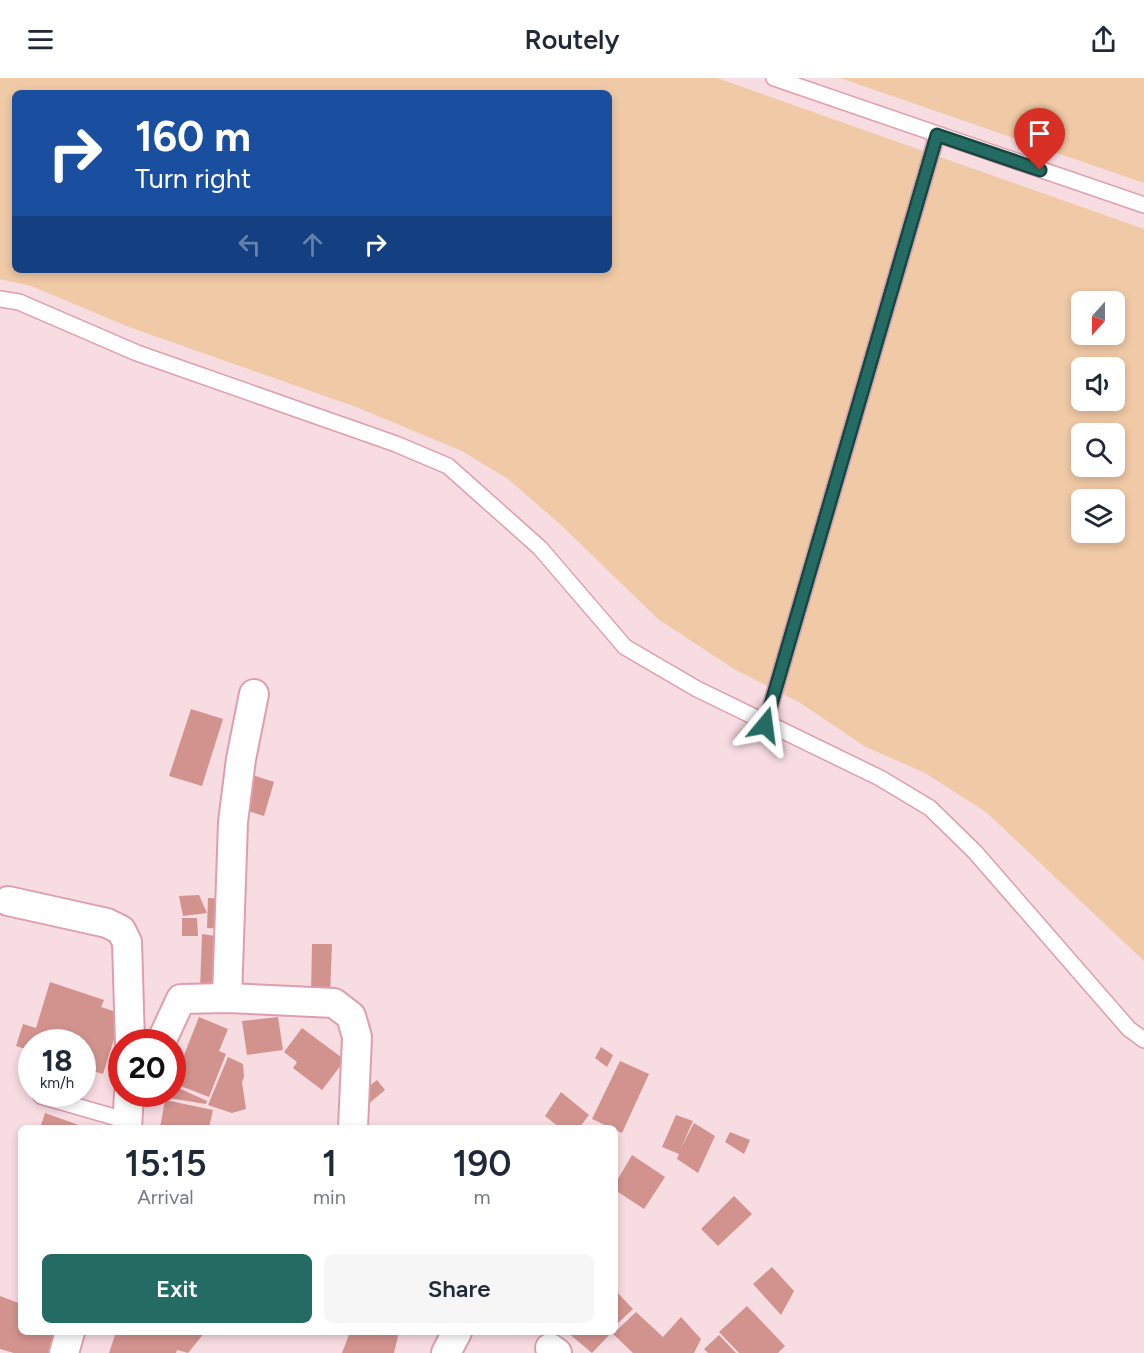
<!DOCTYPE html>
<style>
:root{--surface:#fff;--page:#f6f6f7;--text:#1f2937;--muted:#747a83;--accent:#246c63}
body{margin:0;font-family:Figtree,sans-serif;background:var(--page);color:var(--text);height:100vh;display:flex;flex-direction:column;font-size:22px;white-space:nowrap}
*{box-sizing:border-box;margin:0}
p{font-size:20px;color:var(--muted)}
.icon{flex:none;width:33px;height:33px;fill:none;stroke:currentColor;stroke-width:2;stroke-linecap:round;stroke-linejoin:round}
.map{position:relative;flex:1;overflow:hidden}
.sheet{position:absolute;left:18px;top:1047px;width:600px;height:210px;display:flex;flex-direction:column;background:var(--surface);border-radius:9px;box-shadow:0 3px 9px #0003}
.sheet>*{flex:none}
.top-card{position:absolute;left:12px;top:12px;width:600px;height:183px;border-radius:9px;box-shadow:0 3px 9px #0003;background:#1a4fa0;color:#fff;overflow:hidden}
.needle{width:39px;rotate:201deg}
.tools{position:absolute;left:1071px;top:213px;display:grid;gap:12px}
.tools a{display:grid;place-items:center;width:54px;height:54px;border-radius:9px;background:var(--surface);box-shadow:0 3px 9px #0003;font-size:30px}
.speed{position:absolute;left:18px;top:951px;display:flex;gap:12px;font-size:30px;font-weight:700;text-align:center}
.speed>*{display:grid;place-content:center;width:78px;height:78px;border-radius:50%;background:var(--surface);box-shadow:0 3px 9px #0003;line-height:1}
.speed small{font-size:15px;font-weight:400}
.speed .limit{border:9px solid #d22;background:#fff;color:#111}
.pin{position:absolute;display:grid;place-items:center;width:51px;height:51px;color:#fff;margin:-62px -26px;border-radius:50% 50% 50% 0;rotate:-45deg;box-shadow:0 0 6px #0007}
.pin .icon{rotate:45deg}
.me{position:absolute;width:66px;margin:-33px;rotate:16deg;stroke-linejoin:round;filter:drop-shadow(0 0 4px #0008)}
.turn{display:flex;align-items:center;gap:21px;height:126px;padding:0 24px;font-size:27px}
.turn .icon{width:78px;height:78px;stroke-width:2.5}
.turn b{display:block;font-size:42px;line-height:51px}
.lanes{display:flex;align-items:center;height:57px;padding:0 24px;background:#0003;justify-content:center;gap:30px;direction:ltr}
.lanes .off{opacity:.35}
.eta{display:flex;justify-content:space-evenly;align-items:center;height:102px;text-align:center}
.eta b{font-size:36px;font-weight:600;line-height:42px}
.action{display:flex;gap:12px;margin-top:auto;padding:12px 24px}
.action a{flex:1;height:69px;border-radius:9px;background:var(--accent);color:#fff;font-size:24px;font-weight:600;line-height:69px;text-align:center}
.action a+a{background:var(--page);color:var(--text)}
header{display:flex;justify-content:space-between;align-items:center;height:78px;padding:0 24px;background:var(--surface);font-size:27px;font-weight:600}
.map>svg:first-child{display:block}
</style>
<header><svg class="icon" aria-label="menu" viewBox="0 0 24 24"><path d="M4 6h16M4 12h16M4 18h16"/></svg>Routely<svg class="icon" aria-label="share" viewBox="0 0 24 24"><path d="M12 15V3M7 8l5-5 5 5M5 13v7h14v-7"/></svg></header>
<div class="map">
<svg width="1144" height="1275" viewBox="0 0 1144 1275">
<rect width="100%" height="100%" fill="#f7dce2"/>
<g fill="#f0c9a6" fill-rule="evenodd">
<path d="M0 0H717L1144 151V883L986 734 925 695 864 668 799 624 734 591 658 541 561 447 508 401 462 373 356 329 129 249 31 208 0 201ZM15 15H609V192H15ZM1082 224H1114V256H1082ZM1082 290H1114V322H1082ZM1082 356H1114V388H1082ZM1082 422H1114V454H1082Z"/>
<polygon points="840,0 1144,0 1144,105"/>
</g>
<g fill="#d2938e">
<polygon points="191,631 223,641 202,708 169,698"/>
<polygon points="249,696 274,704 264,738 238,730"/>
<polygon points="199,817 207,835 183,838 179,818"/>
<polygon points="208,820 226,821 225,851 207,850"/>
<polygon points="182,840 197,840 198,858 182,858"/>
<polygon points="202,856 222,859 219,916 200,912"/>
<polygon points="312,866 332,866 330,918 311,917"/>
<polygon points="50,904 104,922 101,929 122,936 103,996 82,990 82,964 32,964 32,973 16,968 23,946 36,950"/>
<polygon points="199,939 228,951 219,973 226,976 209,1019 173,1005"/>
<polygon points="278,939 283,972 247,977 242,943"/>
<polygon points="302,950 345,982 322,1012 293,990 297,984 284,974"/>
<polygon points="601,969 613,977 607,989 595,980"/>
<polygon points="228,979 243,986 244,999 242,1004 246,1031 232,1035 208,1027"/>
<polygon points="620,983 649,996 622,1055 592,1041"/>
<polygon points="377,1002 385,1012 366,1028 357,1018"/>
<polygon points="172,1007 207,1023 206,1026 168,1020 169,1016 172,1016"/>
<polygon points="561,1014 589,1037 579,1050 560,1050 545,1038"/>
<polygon points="165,1022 213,1032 209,1050 160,1050"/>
<polygon points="45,1035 87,1050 40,1050"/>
<polygon points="676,1037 693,1043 681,1070 694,1045 715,1058 698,1095 677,1081 679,1076 662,1069"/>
<polygon points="730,1054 750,1062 744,1076 725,1064"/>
<polygon points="632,1077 665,1099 644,1131 615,1112 615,1106"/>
<polygon points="734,1118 752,1136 718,1168 701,1151"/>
<polygon points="772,1189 794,1213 781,1237 753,1206"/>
<polygon points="615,1212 633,1231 618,1245 615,1242"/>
<polygon points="0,1218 21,1226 21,1254 65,1254 58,1275 14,1275 0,1271"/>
<polygon points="747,1228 785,1268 778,1275 739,1275 719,1254"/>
<polygon points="636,1234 663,1259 681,1239 701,1261 694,1275 633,1275 613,1256"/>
<polygon points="116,1254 205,1254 188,1275 177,1272 176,1275 109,1275"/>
<polygon points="350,1254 399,1254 394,1275 342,1275"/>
<polygon points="567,1254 612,1254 592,1275"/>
<polygon points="719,1257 736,1275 708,1275 704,1271"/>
</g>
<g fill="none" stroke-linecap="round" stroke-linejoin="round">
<g stroke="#de9ead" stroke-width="18">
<g id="lane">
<polyline points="774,0 1144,127"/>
<polyline points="0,221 19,224 137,275 396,366 448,388 540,470 625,569 697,611 880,700 930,730 975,774 1129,951 1144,962"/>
<polyline points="765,647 937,57"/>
<polyline points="41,1018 128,1043"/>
</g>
</g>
<g stroke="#de9ead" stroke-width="32">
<g id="street">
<polyline points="8,823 107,845 121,852 127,864 130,964"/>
<polyline points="227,920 233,744 241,681 254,616"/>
<polyline points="161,964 181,921 227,920 334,925 351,938 357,959 353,1050"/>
<polyline points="127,1050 129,1016"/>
<polyline points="550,1270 557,1275"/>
<polyline points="64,1275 70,1254"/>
<polyline points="446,1275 457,1254"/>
</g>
</g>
<use href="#lane" stroke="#fff" stroke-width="15"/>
<use href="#street" stroke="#fff" stroke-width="28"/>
</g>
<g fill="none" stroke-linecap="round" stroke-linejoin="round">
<g stroke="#174640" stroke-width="15">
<polyline id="route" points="765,647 937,57 1040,92"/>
</g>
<use href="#route" stroke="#246c63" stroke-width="10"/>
</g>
</svg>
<div class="tools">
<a><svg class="needle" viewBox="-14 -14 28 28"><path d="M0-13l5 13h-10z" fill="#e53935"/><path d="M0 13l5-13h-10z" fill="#747a83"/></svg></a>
<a><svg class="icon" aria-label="sound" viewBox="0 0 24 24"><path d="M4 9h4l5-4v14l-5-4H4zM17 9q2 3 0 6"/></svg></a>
<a><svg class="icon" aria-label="search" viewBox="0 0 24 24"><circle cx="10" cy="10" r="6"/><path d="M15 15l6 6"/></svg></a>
<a><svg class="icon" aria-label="layers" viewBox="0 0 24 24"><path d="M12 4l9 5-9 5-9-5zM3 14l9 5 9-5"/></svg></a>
</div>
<div class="speed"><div>18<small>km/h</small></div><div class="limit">20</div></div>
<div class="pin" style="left:1040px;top:92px;background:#d93025"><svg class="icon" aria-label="arrive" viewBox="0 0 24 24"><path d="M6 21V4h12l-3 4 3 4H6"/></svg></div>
<svg class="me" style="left:765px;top:647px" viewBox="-20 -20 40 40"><path d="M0-17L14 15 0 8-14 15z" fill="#246c63" stroke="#fff" stroke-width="4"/></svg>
<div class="top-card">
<div class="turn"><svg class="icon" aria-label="right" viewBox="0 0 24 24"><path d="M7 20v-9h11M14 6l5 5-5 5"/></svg><div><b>160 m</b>Turn right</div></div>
<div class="lanes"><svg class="icon off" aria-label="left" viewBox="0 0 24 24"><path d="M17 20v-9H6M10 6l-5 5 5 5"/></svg><svg class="icon off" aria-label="ahead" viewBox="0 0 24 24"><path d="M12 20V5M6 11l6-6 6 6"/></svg><svg class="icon" aria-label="right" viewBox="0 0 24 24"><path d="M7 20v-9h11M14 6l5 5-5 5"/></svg></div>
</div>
<section class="sheet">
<div class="eta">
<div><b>15:15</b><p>Arrival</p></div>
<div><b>1</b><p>min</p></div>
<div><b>190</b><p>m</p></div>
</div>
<div class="action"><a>Exit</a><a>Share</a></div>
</section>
</div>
